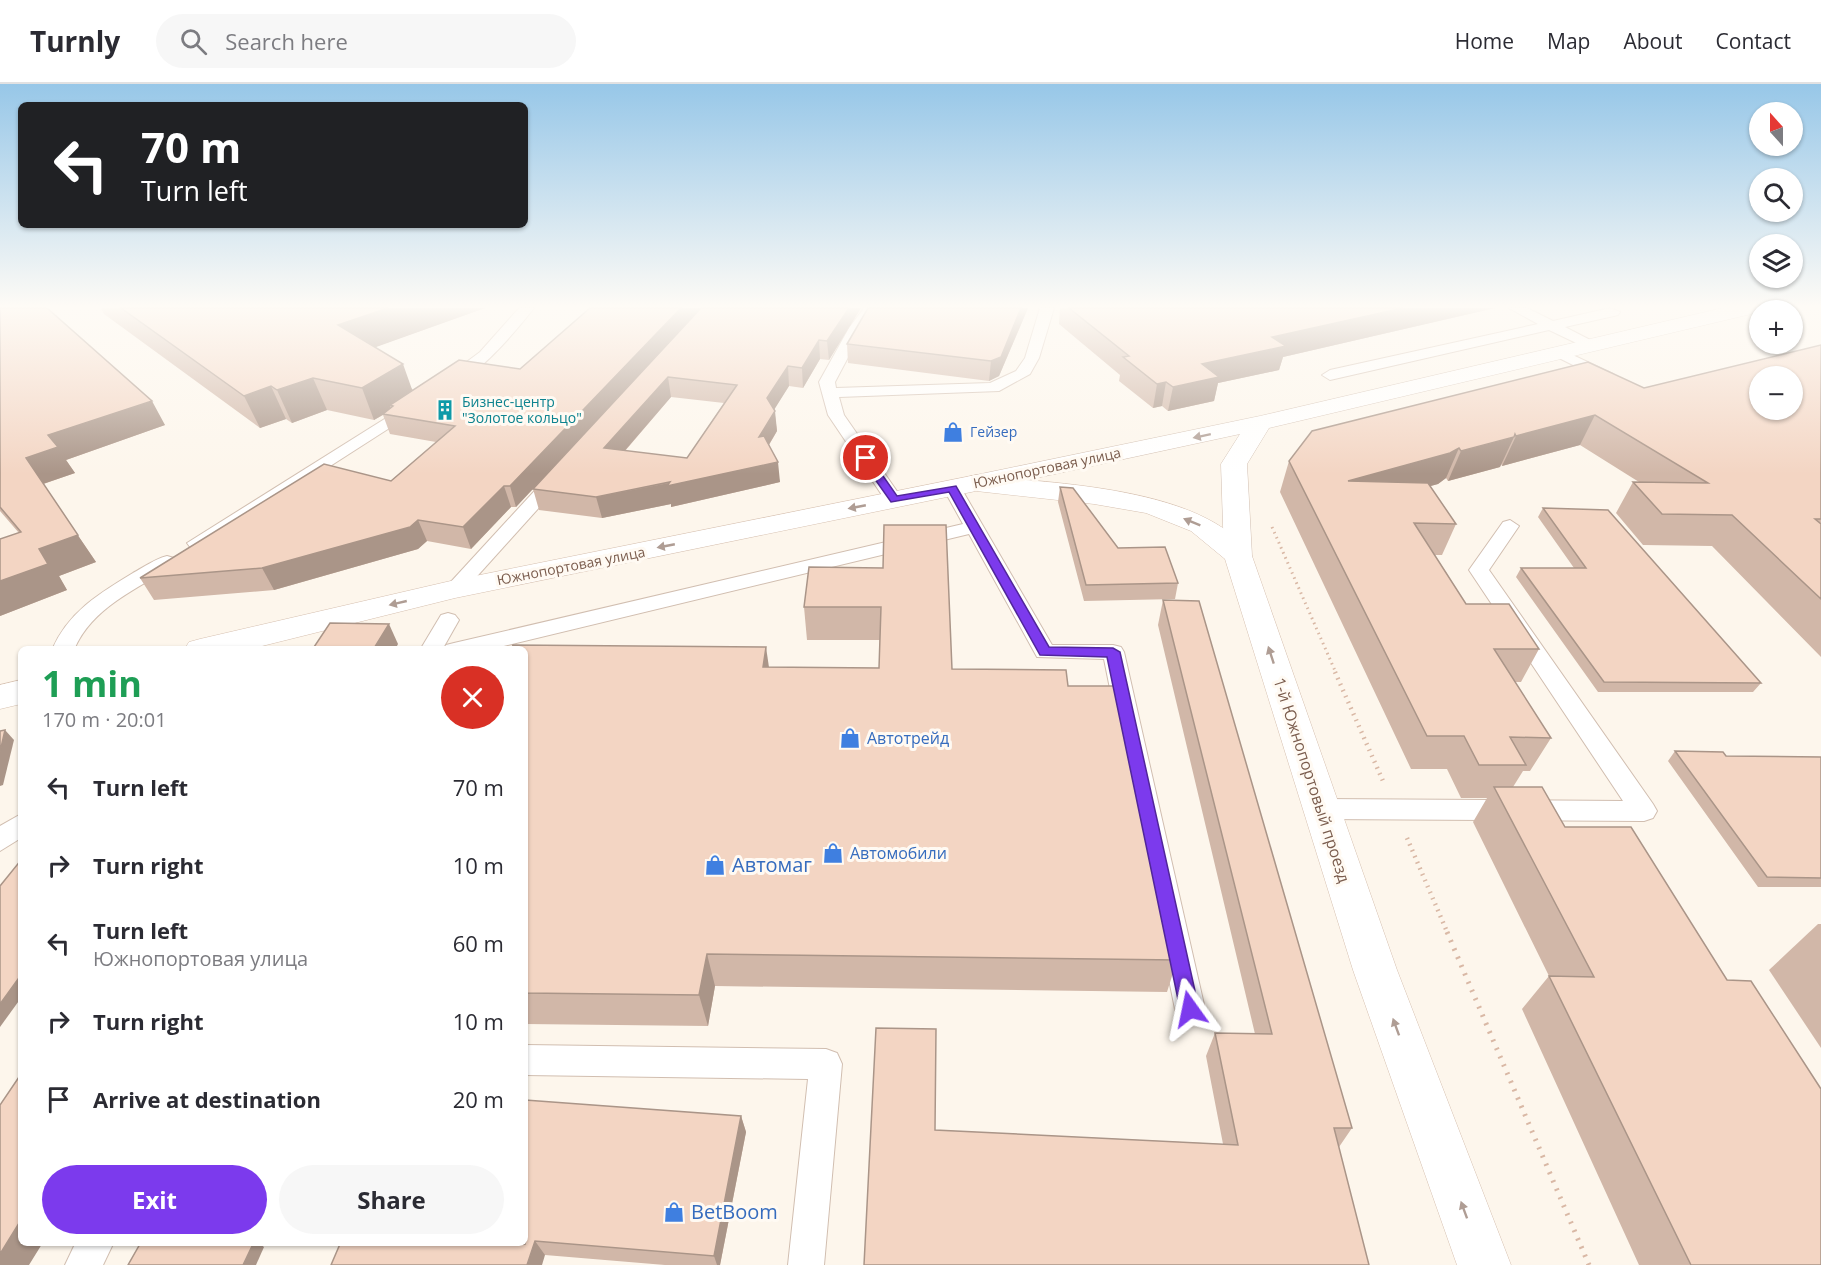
<!DOCTYPE html>
<meta charset="utf-8">
<style>
:root{--surface:#fff;--page:#f7f7f7;--text:#2b2b33;--muted:#7c7c81;--line:#e1e1e2;--accent:#7c3aed}
body{margin:0;font-family:"Open Sans",sans-serif;background:var(--page);color:var(--text);height:100vh;display:flex;flex-direction:column;font-size:22px;white-space:nowrap}
*{box-sizing:border-box;margin:0}
p{font-size:20px;color:var(--muted)}
.icon{flex:none;width:33px;height:33px;fill:none;stroke:currentColor;stroke-width:2;stroke-linecap:round;stroke-linejoin:round}
.map{position:relative;flex:1;overflow:hidden}
.drawer{position:absolute;left:18px;top:562px;width:510px;height:600px;display:flex;flex-direction:column;background:var(--surface);border-radius:9px;box-shadow:0 2px 4px #0004}
.drawer>*{flex:none}
.guide{position:absolute;left:18px;top:18px;width:510px;height:126px;border-radius:9px;box-shadow:0 2px 4px #0004;background:#202124;color:#fff;overflow:hidden}
.needle{width:39px;rotate:339deg}
.buttons{position:absolute;left:1749px;top:18px;display:grid;gap:12px}
.buttons a{display:grid;place-items:center;width:54px;height:54px;border-radius:50%;background:var(--surface);box-shadow:0 2px 4px #0004;font-size:30px}
.pin{position:absolute;display:grid;place-items:center;width:51px;height:51px;color:#fff;margin:-26px;border:3px solid #fff;border-radius:50%;box-shadow:0 2px 6px #0007}
.me{position:absolute;width:66px;margin:-33px;rotate:348deg;stroke-linejoin:round;filter:drop-shadow(0 0 4px #0008)}
.turn{display:flex;align-items:center;gap:21px;height:126px;padding:0 24px;font-size:27px}
.turn .icon{width:78px;height:78px;stroke-width:2.5}
.turn b{display:block;font-size:42px;line-height:51px}
.round{display:grid;place-items:center;flex:none;width:63px;height:63px;border-radius:32px;background:var(--page)}
.headline{display:flex;align-items:center;justify-content:space-between;height:102px;padding:0 24px}
h1{font-size:36px;font-weight:700;line-height:45px;color:#1e9e55}
.cta{display:flex;gap:12px;margin-top:auto;padding:12px 24px}
.cta a{flex:1;height:69px;border-radius:36px;background:var(--accent);color:#fff;font-size:24px;font-weight:700;line-height:69px;text-align:center}
.cta a+a{background:var(--page);color:var(--text)}
ul{padding:0;list-style:none}
li{display:flex;align-items:center;gap:18px;height:78px;padding:0 24px}
li div{flex:1}
li b{display:block;font-size:22px}
li em{font-style:normal}
header{display:flex;align-items:center;gap:36px;box-sizing:border-box;height:84px;padding:0 30px;background:var(--surface);border-bottom:2px solid var(--line)}
header strong{font-size:28px}
nav{display:flex;gap:33px;margin-inline-start:auto;font-size:21px}
.search{width:420px;height:54px;background:var(--page);display:flex;align-items:center;gap:15px;box-sizing:border-box;padding:0 21px;border-radius:33px;color:var(--muted);font-size:22px}
.map>svg:first-child{display:block}
</style>
<header>
<strong>Turnly</strong>
<div class="search"><svg class="icon" aria-label="search" viewBox="0 0 24 24"><circle cx="10" cy="10" r="6"/><path d="M15 15l6 6"/></svg>Search here</div>
<nav><a>Home</a><a>Map</a><a>About</a><a>Contact</a></nav>
</header>
<div class="map">
<svg width="1821" height="1181" viewBox="0 0 1821 1181">
<rect width="100%" height="100%" fill="#fdf6ec"/>
<g fill="none" stroke-linecap="round" stroke-linejoin="round">
<g stroke="#d1beb0" stroke-width="2">
<g id="service">
<path d="M519 224H534C520 242 468 306 445 300L442 297 445 294 480 268Z"/>
<polygon points="864,224 878,224 863,245 835,298 836,304 990,299 1016,287 1025,274 1040,224 1054,224 1039,274 1030,290 999,307 839,313 844,331 903,416 894,422 888,420 828,331 819,298 849,244"/>
<polygon points="1509,224 1527,224 1553,237 1610,224 1620,228 1618,231 1565,243 1596,259 1598,262 1596,265 1591,266 1549,246 1330,296 1322,291 1330,286 1538,240"/>
<polygon points="1560,265 1613,290 1616,293 1613,296 1603,296 1555,272 1553,269 1555,266"/>
<polygon points="410,319 416,321 418,324 416,327 204,463 190,463 187,459"/>
<polygon points="557,388 563,389 566,393 563,397 462,509 448,509 445,505 448,501 551,389"/>
<polygon points="952,399 961,404 1052,561 1113,561 1121,563 1124,568 1205,925 1201,935 1190,939 1179,935 1175,925 1104,575 1037,573 969,450 487,566 443,566 446,561 454,559 963,440 943,404"/>
<polygon points="1510,436 1519,442 1489,486 1653,720 1657,727 1653,734 1644,737 1322,735 1313,732 1309,725 1313,718 1322,715 1623,717 1469,486 1503,438"/>
<path d="M167 472 174 474 177 478 174 482C138 504 91 524 74 566H52C68 528 100 509 133 489 144 483 155 475 167 472Z"/>
<polygon points="448,529 455,531 459,536 442,566 420,566 441,531"/>
<polygon points="21,730 21,754 0,767 0,742"/>
<polygon points="525,961 826,965 837,969 842,980 824,1181 788,1181 808,995 525,991"/>
<polygon points="75,1160 113,1160 103,1181 65,1181"/>
</g>
</g>
<g stroke="#d1beb0" stroke-width="1">
<polygon id="tertiary" points="1723,224 1761,224 1751,230 1269,344 1247,380 1252,472 1248,478 1238,481 1228,478 1224,472 1221,380 1240,350 976,407 967,405 963,399 967,393 976,391 1260,332"/>
</g>
<g stroke="#d6c0b0" stroke-width="1">
<g id="secondary">
<path d="M976 391C1054 400 1204 402 1252 472L1397 886 1511 1181H1457L1353 886 1225 475 1191 447 1146 429 1094 420 976 407 455 514 246 566H184L189 558 200 555 455 496Z"/>
<polygon points="21,596 21,620 0,625 0,601"/>
</g>
</g>
<polyline stroke="#d9b8a5" stroke-width="2" stroke-dasharray="1 3" stroke-linecap="butt" points="1778,226 1787,224"/>
<polyline stroke="#d9b8a5" stroke-width="3" stroke-dasharray="1.5 4" stroke-linecap="butt" points="1272,443 1336,589"/>
<g stroke="#d9b8a5" stroke-width="4.5" stroke-dasharray="1.5 5" stroke-linecap="butt">
<polyline points="1335,588 1383,697"/>
<polyline points="1407,754 1448,850"/>
</g>
<polyline stroke="#d9b8a5" stroke-width="5" stroke-dasharray="2 7" stroke-linecap="butt" points="1447,848 1589,1181"/>
<use href="#service" fill="#fff" fill-rule="evenodd"/>
<use href="#tertiary" fill="#fff" fill-rule="evenodd"/>
<use href="#secondary" fill="#fff" fill-rule="evenodd"/>
</g>
<g fill="#d1b7a8" fill-rule="evenodd">
<polygon points="0,224 165,341 66,376 75,389 43,400 96,478 59,492 67,506 0,532 0,455 19,449 0,427"/>
<path d="M101 224H485L375 263 413 306 520 285 861 224 829 276 820 275 803 304 789 302 774 325 777 347 769 361 780 398 671 423V420L602 434 539 426 533 405 516 423H511L471 465 427 457 418 465 274 506 154 516 140 494 391 397 436 358 390 350 383 331 374 336 327 326 292 339 286 335 260 344 104 230ZM671 313 724 319 687 374 625 367Z"/>
<polygon points="1028,224 999,292 989,297 848,279 847,260"/>
<polygon points="1060,224 1495,224 1283,273 1279,286 1218,299 1214,317 1168,327 1162,322 1153,324 1119,297 1120,291 1059,240"/>
<polygon points="1821,261 1821,573 1712,462 1643,461 1616,429 1633,398 1639,398 1580,361 1502,382 1501,380 1500,383 1448,397 1446,394 1438,400 1430,402 1456,440 1442,471 1435,471 1466,520 1539,565 1521,598 1515,598 1551,654 1530,687 1523,687 1513,703 1821,1181 1639,1181 1522,925 1549,892 1473,738 1487,714 1461,714 1447,685 1411,685 1280,408 1289,377 1644,304"/>
<polygon points="1060,403 1118,464 1178,499 1175,515 1084,517 1058,418"/>
<polygon points="1543,424 1761,599 1753,608 1598,608 1516,493 1521,484 1574,484 1538,433"/>
<polygon points="883,484 952,585 1068,602 1177,876 1167,908 715,902 708,942 525,940 525,566 769,583 879,584 880,556 807,556 804,523"/>
<polygon points="1163,516 1352,1044 1339,1063 864,1181 935,1046 1223,1060 1206,972 1215,949 1255,950 1158,541"/>
<polygon points="1675,667 1726,672 1821,673 1821,803 1758,803 1668,677"/>
<polygon points="1818,840 1821,840 1821,964 1769,886"/>
<polygon points="741,1032 746,1048 720,1181 665,1181 545,1171 331,1181"/>
</g>
<g fill="#aa9588">
<polygon points="388,224 485,224 351,272 338,241"/>
<polygon points="681,224 701,224 516,423 510,402"/>
<polygon points="849,224 861,224 829,276 827,257"/>
<polygon points="1021,224 1028,224 999,292 989,297 991,277"/>
<polygon points="1403,224 1495,224 1283,273 1279,286 1218,299 1214,317 1168,327 1173,303 1202,280 1272,253"/>
<polygon points="819,256 820,275 803,304 802,284"/>
<polygon points="403,280 414,311 393,322 390,321 391,326 374,336 362,304"/>
<polygon points="788,282 789,302 769,334 767,314"/>
<polygon points="668,293 671,313 609,385 604,364"/>
<polygon points="313,294 327,326 292,339 277,306"/>
<polygon points="1166,298 1162,322 1153,324 1157,300"/>
<polygon points="271,302 286,335 260,344 244,312"/>
<polygon points="152,317 165,341 66,376 75,389 43,400 96,478 59,492 67,506 0,532 0,497 39,465 26,374 48,351"/>
<polygon points="775,327 777,347 761,374 759,353"/>
<polygon points="1595,331 1580,361 1502,382 1516,352"/>
<polygon points="1514,353 1500,383 1448,397 1461,367"/>
<polygon points="1459,364 1446,394 1438,400 1337,428 1348,397"/>
<polygon points="778,378 780,398 671,423 671,420 602,434 596,413"/>
<polygon points="504,402 511,423 471,465 463,443"/>
<polygon points="418,436 427,457 418,465 274,506 262,484"/>
<polygon points="389,540 398,560 395,566 373,566"/>
<polygon points="766,563 771,597 763,583"/>
<polygon points="5,646 14,656 3,701 0,702 0,668"/>
<polygon points="707,870 715,902 708,942 699,911"/>
<polygon points="21,891 21,914 0,943 0,920"/>
<polygon points="741,1032 746,1048 720,1181 717,1181 714,1172"/>
<polygon points="21,1136 21,1160 42,1160 29,1181 0,1181 0,1170"/>
<polygon points="535,1157 545,1171 542,1181 527,1181"/>
<polygon points="253,1160 260,1160 264,1163 256,1181 243,1181"/>
</g>
<g fill="#f3d5c3" stroke="#aa9588" stroke-width="1.5" fill-rule="evenodd">
<polygon points="0,224 47,224 152,317 48,351 58,363 26,374 78,451 39,465 48,480 0,497 0,455 21,448 0,423"/>
<polygon points="121,224 388,224 338,241 403,280 362,304 313,294 277,306 271,302 244,312"/>
<polygon points="590,224 681,224 510,402 504,402 463,443 418,436 410,443 262,484 140,494 324,380 391,397 455,342 383,330 393,322 390,321 459,276 520,285"/>
<path d="M701 224H849L827 257 819 256 802 284 788 282 767 314 775 327 759 353 764 352 778 378 667 402 670 398 596 413 533 405ZM668 293 737 301 687 374 604 364Z"/>
<polygon points="868,224 1021,224 1001,273 991,277 847,260"/>
<polygon points="1069,224 1403,224 1272,253 1286,262 1202,280 1219,293 1173,303 1166,298 1157,300 1123,273 1129,272"/>
<path d="M1821 261V435H1815L1821 440V515L1732 431 1662 430 1633 398 1708 399 1595 331 1516 352 1515 350 1514 353 1461 367 1459 364 1450 369 1348 397 1428 399 1456 440 1414 439 1466 520H1509L1539 565H1494L1551 654 1510 653 1526 681H1479L1464 652H1427L1289 377 1312 347 1588 278 1644 304ZM1760 292H1792V326H1760Z"/>
<polygon points="1060,403 1073,404 1118,464 1165,463 1178,499 1086,501"/>
<polygon points="1543,424 1608,426 1761,599 1604,598 1521,484 1586,484"/>
<polygon points="884,441 946,441 952,585 1066,586 1068,602 1121,602 1177,876 707,870 699,911 525,909 525,566 511,566 513,561 766,563 763,583 879,584 881,523 804,523 809,483 883,484"/>
<polygon points="1163,516 1199,517 1352,1044 1334,1044 1369,1181 864,1181 876,944 936,945 935,1046 1238,1061 1215,949 1272,950"/>
<polygon points="330,539 389,540 373,566 312,566"/>
<polygon points="5,646 0,668 0,647"/>
<polygon points="1675,667 1723,668 1726,672 1821,673 1821,794 1767,793"/>
<polygon points="1494,703 1542,703 1565,743 1631,743 1727,896 1751,897 1821,1005 1821,1181 1691,1181 1549,892 1594,893"/>
<polygon points="21,776 21,891 0,920 0,802"/>
<polygon points="21,990 21,1136 0,1170 0,1021"/>
<polygon points="525,1016 741,1032 714,1172 535,1157 527,1181 331,1181 340,1160 525,1160"/>
<polygon points="140,1160 253,1160 243,1181 128,1181"/>
</g>
<defs><path id="oneway-solid" d="M-6-.8H1V-3.2L6.5 0L1 3.2V.8H-6Z" transform="scale(1.5)"/></defs>
<g fill="#af9d94">
<use href="#oneway-solid" transform="translate(1202 352) rotate(168)"/>
<use href="#oneway-solid" transform="translate(857 423) rotate(169)"/>
<use href="#oneway-solid" transform="translate(1192 438) rotate(-158)"/>
<use href="#oneway-solid" transform="translate(666 462) rotate(169)"/>
<use href="#oneway-solid" transform="translate(398 519) rotate(167)"/>
<use href="#oneway-solid" transform="translate(1271 571) rotate(-108)"/>
<use href="#oneway-solid" transform="translate(1396 943) rotate(-110)"/>
<use href="#oneway-solid" transform="translate(1464 1126) rotate(-110)"/>
</g>
<linearGradient id="sky" x2="0" y2="1"><stop stop-color="#97c7e8"/><stop offset="0.57" stop-color="#fefbf6"/><stop offset="1" stop-color="#fefbf6" stop-opacity="0"/></linearGradient>
<rect width="1821" height="390" fill="url(#sky)"/>
<polygon fill="#7c3aed" stroke="#51269a" stroke-width="1.5" points="866,371 869,372 897,412 956,402 1049,563 1113,564 1120,568 1199,925 1196,931 1190,934 1183,931 1180,925 1107,573 1040,571 949,408 891,418 860,374"/>
<defs>
<g id="building-bare" transform="scale(1.62)"><path d="M-4-6H4V6H1V3H-1V6H-4ZM-2.5-4.3h1.7v1.8h-1.7ZM.8-4.3h1.7v1.8H.8ZM-2.5-1h1.7V.8h-1.7ZM.8-1h1.7V.8H.8Z" fill="#0f9aa8" stroke="#fffaf3" stroke-width="2.5" paint-order="stroke"/></g>
<g id="shop-bare" transform="scale(1.62)"><path d="M-5-2.5h2.3a2.7 3.5 0 0 1 5.4 0H5L5.5 6h-11ZM-1.5-2.5h3a1.5 2.3 0 0 0-3 0Z" fill="#3f7fe0" stroke="#fffaf3" stroke-width="2.5" paint-order="stroke"/></g>
</defs>
<g fill-rule="evenodd">
<use href="#building-bare" x="445" y="326"/>
<use href="#shop-bare" x="953" y="348"/>
<use href="#shop-bare" x="850" y="654"/>
<use href="#shop-bare" x="833" y="769"/>
<use href="#shop-bare" x="715" y="781"/>
<use href="#shop-bare" x="674" y="1128"/>
</g>
<g text-anchor="middle" stroke-width="6" stroke-linejoin="round" paint-order="stroke">
<g font-size="14" fill="#0d838f" stroke="#fffaf3" text-anchor="start">
<text x="462" y="323">Бизнес-центр<tspan x="462" dy="16">"Золотое кольцо"</tspan></text>
</g>
<g font-size="14" fill="#366cbe" stroke="#fffaf3" text-anchor="start">
<text x="970" y="353">Гейзер</text>
</g>
<g font-size="14" fill="#7a5c4d" stroke="#fffaf3">
<text transform="translate(1047 384) rotate(-12)" y="5">Южнопортовая улица</text>
<text transform="translate(571 482) rotate(-11)" y="5">Южнопортовая улица</text>
</g>
<g font-size="16" fill="#366cbe" stroke="#fffaf3" text-anchor="start">
<text x="867" y="660">Автотрейд</text>
<text x="850" y="775">Автомобили</text>
</g>
<g font-size="16" fill="#7a5c4d" stroke="#fffaf3">
<text transform="translate(1312 696) rotate(72)" y="6">1-й Южнопортовый проезд</text>
</g>
<g font-size="20" fill="#366cbe" stroke="#fffaf3" text-anchor="start">
<text x="732" y="788">Автомаг</text>
<text x="691" y="1135">BetBoom</text>
</g>
</g>
</svg>
<div class="buttons">
<a><svg class="needle" viewBox="-14 -14 28 28"><path d="M0-13l5 13h-10z" fill="#e53935"/><path d="M0 13l5-13h-10z" fill="#7c7c81"/></svg></a>
<a><svg class="icon" aria-label="search" viewBox="0 0 24 24"><circle cx="10" cy="10" r="6"/><path d="M15 15l6 6"/></svg></a>
<a><svg class="icon" aria-label="layers" viewBox="0 0 24 24"><path d="M12 4l9 5-9 5-9-5zM3 14l9 5 9-5"/></svg></a>
<a>+</a>
<a>−</a>
</div>
<div class="pin" style="left:866px;top:374px;background:#d93025"><svg class="icon" aria-label="arrive" viewBox="0 0 24 24"><path d="M6 21V4h12l-3 4 3 4H6"/></svg></div>
<svg class="me" style="left:1190px;top:925px" viewBox="-20 -20 40 40"><path d="M0-17L14 15 0 8-14 15z" fill="#7c3aed" stroke="#fff" stroke-width="4"/></svg>
<div class="guide">
<div class="turn"><svg class="icon" aria-label="left" viewBox="0 0 24 24"><path d="M17 20v-9H6M10 6l-5 5 5 5"/></svg><div><b>70 m</b>Turn left</div></div>
</div>
<section class="drawer">
<div class="headline"><div><h1>1 min</h1><p>170 m · 20:01</p></div><a class="round" style="background:#d93025;color:#fff"><svg class="icon" aria-label="close" viewBox="0 0 24 24"><path d="M6 6l12 12M18 6L6 18"/></svg></a></div>
<ul>
<li><svg class="icon" aria-label="left" viewBox="0 0 24 24"><path d="M17 20v-9H6M10 6l-5 5 5 5"/></svg><div><b>Turn left</b></div><em>70 m</em></li>
<li><svg class="icon" aria-label="right" viewBox="0 0 24 24"><path d="M7 20v-9h11M14 6l5 5-5 5"/></svg><div><b>Turn right</b></div><em>10 m</em></li>
<li><svg class="icon" aria-label="left" viewBox="0 0 24 24"><path d="M17 20v-9H6M10 6l-5 5 5 5"/></svg><div><b>Turn left</b><p>Южнопортовая улица</p></div><em>60 m</em></li>
<li><svg class="icon" aria-label="right" viewBox="0 0 24 24"><path d="M7 20v-9h11M14 6l5 5-5 5"/></svg><div><b>Turn right</b></div><em>10 m</em></li>
<li><svg class="icon" aria-label="arrive" viewBox="0 0 24 24"><path d="M6 21V4h12l-3 4 3 4H6"/></svg><div><b>Arrive at destination</b></div><em>20 m</em></li>
</ul>
<div class="cta"><a>Exit</a><a>Share</a></div>
</section>
</div>
